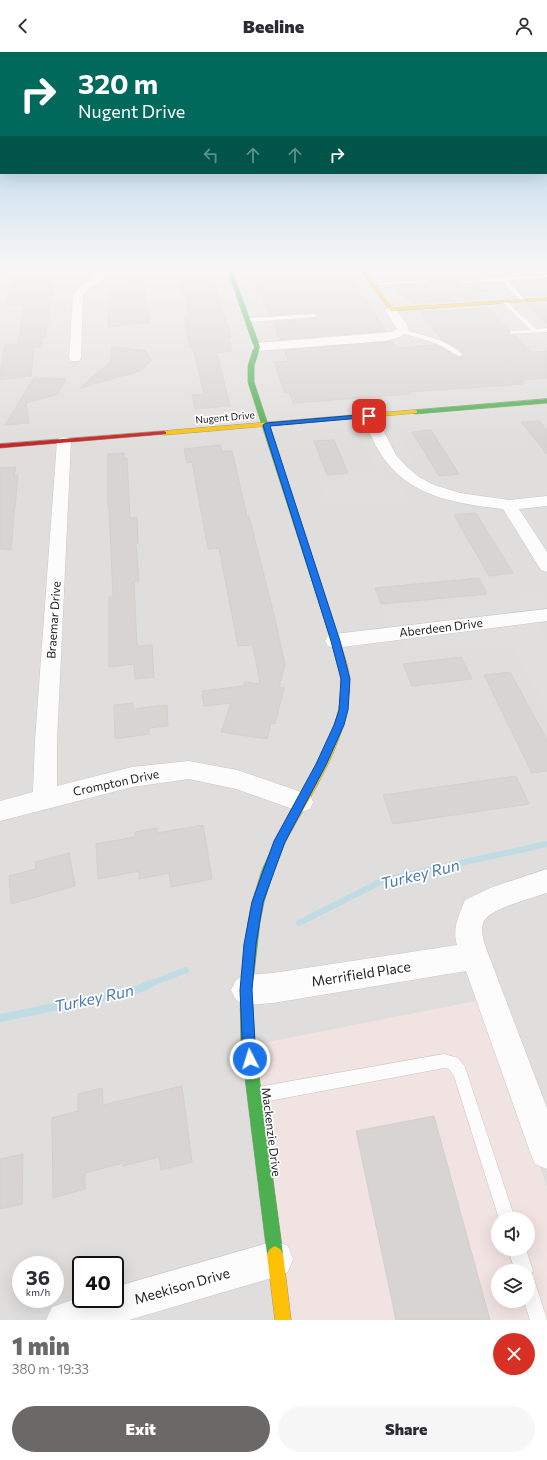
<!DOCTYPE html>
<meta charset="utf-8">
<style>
:root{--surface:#fff;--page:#f7f7f7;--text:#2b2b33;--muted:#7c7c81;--accent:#6a6968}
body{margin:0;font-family:Commissioner,sans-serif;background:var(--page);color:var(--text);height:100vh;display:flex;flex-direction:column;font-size:15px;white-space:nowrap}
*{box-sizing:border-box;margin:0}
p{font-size:13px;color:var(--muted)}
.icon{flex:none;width:22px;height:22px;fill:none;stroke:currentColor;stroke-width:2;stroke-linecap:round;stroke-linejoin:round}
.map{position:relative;height:1268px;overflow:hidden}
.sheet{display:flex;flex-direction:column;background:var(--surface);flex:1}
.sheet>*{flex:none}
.guide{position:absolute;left:0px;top:0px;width:547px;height:122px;box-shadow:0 4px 16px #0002;background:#00695c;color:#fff;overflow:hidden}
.tools{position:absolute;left:491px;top:1160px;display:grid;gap:8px}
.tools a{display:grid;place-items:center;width:44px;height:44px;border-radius:50%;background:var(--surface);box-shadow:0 4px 16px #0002;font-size:20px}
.speed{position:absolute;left:12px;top:1204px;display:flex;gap:8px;font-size:20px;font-weight:700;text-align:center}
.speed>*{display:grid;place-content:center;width:52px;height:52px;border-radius:50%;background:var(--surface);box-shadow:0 4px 16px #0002;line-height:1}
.speed small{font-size:10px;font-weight:400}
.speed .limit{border:2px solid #111;border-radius:6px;background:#fff;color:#111}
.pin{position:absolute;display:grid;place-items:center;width:34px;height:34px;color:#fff;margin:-17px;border-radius:8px;box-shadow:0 2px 6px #0006}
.me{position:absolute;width:44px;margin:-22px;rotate:355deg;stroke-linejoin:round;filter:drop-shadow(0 0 3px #0008)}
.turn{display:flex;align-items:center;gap:14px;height:84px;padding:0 12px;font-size:18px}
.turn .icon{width:52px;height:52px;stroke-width:2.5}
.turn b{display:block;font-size:28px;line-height:34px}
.lanes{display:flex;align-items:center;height:38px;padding:0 12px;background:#0003;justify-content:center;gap:20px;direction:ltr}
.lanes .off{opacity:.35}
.round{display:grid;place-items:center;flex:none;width:42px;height:42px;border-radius:21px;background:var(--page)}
.headline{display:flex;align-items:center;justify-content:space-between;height:68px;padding:0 12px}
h1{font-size:24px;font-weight:800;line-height:30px;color:var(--accent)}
.button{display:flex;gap:8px;margin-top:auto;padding:8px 12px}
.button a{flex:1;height:46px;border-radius:24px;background:var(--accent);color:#fff;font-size:16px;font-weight:800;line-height:46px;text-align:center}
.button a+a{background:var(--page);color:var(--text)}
header{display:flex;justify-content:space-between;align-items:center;height:52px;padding:0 12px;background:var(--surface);font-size:18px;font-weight:800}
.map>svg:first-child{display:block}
</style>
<header><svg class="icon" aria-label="back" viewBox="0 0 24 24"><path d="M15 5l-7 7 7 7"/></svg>Beeline<svg class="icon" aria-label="person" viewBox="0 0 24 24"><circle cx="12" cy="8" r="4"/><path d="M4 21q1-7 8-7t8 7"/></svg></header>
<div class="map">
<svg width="547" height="1268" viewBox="0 0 547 1268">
<rect width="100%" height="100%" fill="#f0eeeb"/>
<path fill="#dfdedc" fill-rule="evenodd" d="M0 216H547V1136L481 948 283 1268H0ZM21 1213H55V1247H21ZM81 1213H115V1247H81Z"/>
<path fill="#f1e3e1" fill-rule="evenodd" d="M481 948 547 1136V1268H283L248 994ZM498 1167H528V1197H498ZM498 1219H528V1249H498Z"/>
<g fill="#e0dfde">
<polygon points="400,384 410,404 416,409 380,415 374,410 362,387"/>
<polygon points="384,424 388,431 403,439 407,446 328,453 319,430"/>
<polygon points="541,545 547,555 547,572 538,574 547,589 547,655 509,588 404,600 388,562"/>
</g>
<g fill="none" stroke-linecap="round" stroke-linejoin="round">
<g stroke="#bfdbe3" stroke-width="6">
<polyline points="299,871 384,828 547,792"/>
<polyline points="147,933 186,918"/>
</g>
<polyline stroke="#bfdbe3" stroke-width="8" points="0,966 136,938 150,932"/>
</g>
<g fill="#d7d4d2" stroke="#d3d0cc">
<polygon points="209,216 231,286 228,286 232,299 217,301 230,354 195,357 192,343 204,342 193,296 190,296 184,265 190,264 178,218"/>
<polygon points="249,216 343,216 386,279 280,288 273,270 316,266 318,264 314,260 270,263"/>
<polygon points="380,216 531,216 534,219 547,218 547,222 462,228 459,231 462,232 501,231 508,237 472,240 479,247 413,251 410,247 405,247 394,233 427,232 428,229 425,226 390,228"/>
<polygon points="143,223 149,271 108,275 108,255 110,255 109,241 126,239 125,234 129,234 128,224"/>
<polygon points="54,226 46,285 43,285 41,295 34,295 31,324 0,328 0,319 5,293 18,292 24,254 20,254 20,252 6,253 12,228"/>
<polygon points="547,226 547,243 523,244 510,229"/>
<polygon points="547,252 547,272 527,253"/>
<polygon points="488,256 510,278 509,283 515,283 531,300 547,299 547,326 521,328 524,332 409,340 410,342 293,351 289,340 285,341 274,310 288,309 285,298 392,289 397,296 436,293 457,305 463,304 464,302 458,296 442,288 420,260"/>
<polygon points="111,294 145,299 152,308 140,319 80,336 111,309"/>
<polygon points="34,326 66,327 58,342 26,351 29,371 5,373"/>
<polygon points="539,369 547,378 547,402 521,370"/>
<polygon points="431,378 459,422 439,424 412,380"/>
<polygon points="334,388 348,421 327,423 314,389"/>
<polygon points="220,393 222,399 232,399 247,464 249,464 273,559 285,613 279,635 284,636 275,672 271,671 267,687 221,680 231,651 204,654 202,639 243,634 245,630 260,632 253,593 238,594 219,496 208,497 192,410 187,411 184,397"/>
<polygon points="124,401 124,406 127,406 130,466 137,465 138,491 136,492 139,529 134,530 137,594 152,593 154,625 135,627 134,612 109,615 109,545 113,545 109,456 108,456 108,402"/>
<polygon points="16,415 14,424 18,423 11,498 0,497 0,416"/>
<polygon points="476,461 513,521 489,524 454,463"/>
<polygon points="479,526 487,542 381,552 375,536"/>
<polygon points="461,605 472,627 412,634 403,612"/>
<polygon points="510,620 547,688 547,719 532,721 484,623"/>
<polygon points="133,651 133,657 167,653 168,674 149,676 149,682 115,687 114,653"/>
<polygon points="516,724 529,752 393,772 383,743"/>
<polygon points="203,773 212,827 171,835 169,821 139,827 139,819 98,827 96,792 135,785 135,780 157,776 157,781"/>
<polygon points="69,801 75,834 11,852 9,824 36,817 35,810"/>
<polygon points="182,1034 192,1110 161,1118 159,1105 123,1114 123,1111 85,1121 85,1137 53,1146 52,1066 78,1059 78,1042 102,1036 103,1053"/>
<polygon points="434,1064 490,1268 396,1268 356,1079"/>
<polygon points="23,1102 22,1152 0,1157 0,1107"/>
</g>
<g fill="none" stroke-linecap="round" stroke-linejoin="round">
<g stroke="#c9c8c7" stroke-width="1">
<g id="lane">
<polygon points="547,223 547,225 507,228 525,248 525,250 523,251 502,229 462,231 460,230 462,229"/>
<polygon points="425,228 427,230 373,233 371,232 373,231"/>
<polygon points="505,248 536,277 547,276 547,280 510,282 510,280 512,279 531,278 503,251 502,250"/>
<polygon points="314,262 317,264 316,265 249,270 246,268 249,266"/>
<path d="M401 277C422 283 447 287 463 303L458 304 438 292 399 280V278Z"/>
<polygon points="444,1002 458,1006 465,1015 515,1167 499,1167 454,1024 449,1017 444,1016 258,1051 253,1048 250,1043 253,1038 258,1035"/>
<polygon points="508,1197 526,1197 533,1219 530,1225 534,1227 547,1268 530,1268 524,1249 528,1249 528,1219 515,1219"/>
</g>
</g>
<g stroke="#c9c8c7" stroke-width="1">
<g id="street">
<path d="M95 216H105C105 232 90 232 83 244L81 306 79 309H71L69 306 73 244 80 234 93 225Z"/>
<polygon points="391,255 395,256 407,272 409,278 400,285 385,289 257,299 253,298 251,295 253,292 257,291 392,280 397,277 385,258"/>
<path d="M369 360 374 361 376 364 396 403 407 415 419 425 434 433 460 441 509 448 547 444V454L519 457 547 500V520L541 518 503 457C460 452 413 446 385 408 375 395 369 379 362 364L364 361Z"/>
<polygon points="64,385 69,386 71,389 57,689 57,734 132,715 189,709 237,718 310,743 313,750 310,757 301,760 236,737 189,727 132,735 0,769 0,749 33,740 35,689 57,389 59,386"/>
<polygon points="547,557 547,569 335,596 328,594 325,589 328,584 335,582"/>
<path d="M547 817V841C533 846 487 857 483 871 480 882 485 893 489 904L547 1056V1117L535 1112 530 1100 466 919 273 951 246 953 236 948 231 938 236 928 246 923 273 921 457 893C452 876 459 863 465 848L490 836Z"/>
<polygon points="275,1189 288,1194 293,1207 288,1220 275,1225 129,1268 46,1268 52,1255 81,1245 81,1247 115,1247 115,1235"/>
</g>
</g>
<g stroke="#999a82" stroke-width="1">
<g id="fast">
<polygon points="227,216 231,216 260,295 254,314 254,330 339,588 338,590 335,591 331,588 248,330 248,314 254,295"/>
<polygon points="547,347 547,351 415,362 412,360 415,358"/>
<polygon points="280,785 284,787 285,790 274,818 264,850 260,870 252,938 255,994 283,1202 280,1207 275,1210 270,1207 267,1202 241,994 240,938 248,870 252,850 262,818 276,787"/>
</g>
</g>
<g stroke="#999a82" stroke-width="1">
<g id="slow">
<polygon points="47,216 67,216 65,217 0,220 0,218"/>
<polygon points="359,216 363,216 392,256 547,246 547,248 391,259"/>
<polygon points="415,358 417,359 417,361 164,383 161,381 164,379"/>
<path d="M335 585 339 588C343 601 349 613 349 627 353 685 309 744 284 793L280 795 276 793 275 790C299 738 344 687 341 627 340 614 334 601 331 588Z"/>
<polygon points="275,1194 280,1197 283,1202 291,1268 275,1268 267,1202 270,1197"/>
</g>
</g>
<g stroke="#999a82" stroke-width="1">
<polygon id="jam" points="164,379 166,380 166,382 0,396 0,392"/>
</g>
<use href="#lane" fill="#fdfcfc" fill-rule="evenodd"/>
<use href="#street" fill="#fdfcfc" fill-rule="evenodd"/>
<use href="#fast" fill="#4caf50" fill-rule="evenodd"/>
<use href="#slow" fill="#ffc107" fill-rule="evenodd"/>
<use href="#jam" fill="#c62828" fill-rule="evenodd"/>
</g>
<linearGradient id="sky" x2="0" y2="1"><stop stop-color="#97c4e6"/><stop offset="0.55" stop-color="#f8f7f6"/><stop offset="1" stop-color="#f8f7f6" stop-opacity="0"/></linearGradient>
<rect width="547" height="393" fill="url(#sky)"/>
<polygon fill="#1a73e8" stroke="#114b97" points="369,362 372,364 372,365 270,374 340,589 350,627 348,658 344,673 326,713 285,790 263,850 256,892 252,938 256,1007 254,1012 250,1013 245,1012 243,1007 240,938 244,892 252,850 274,789 316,712 334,673 339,658 341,627 331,589 263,373 266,371"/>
<g text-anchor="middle" stroke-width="3.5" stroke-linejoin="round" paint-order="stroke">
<g font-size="10" fill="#222" stroke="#fff">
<text transform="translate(225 365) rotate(-5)" y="4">Nugent Drive</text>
</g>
<g font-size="12" fill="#222" stroke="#fff">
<text transform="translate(54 568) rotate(-86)" y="4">Braemar Drive</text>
<text transform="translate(441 576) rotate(-7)" y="4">Aberdeen Drive</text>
<text transform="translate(116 731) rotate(-12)" y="4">Crompton Drive</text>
<text transform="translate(271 1080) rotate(83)" y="4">Mackenzie Drive</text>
</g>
<g font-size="14" fill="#222" stroke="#fff">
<text transform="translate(361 922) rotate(-9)" y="5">Merrifield Place</text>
<text transform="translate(182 1234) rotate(-16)" y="5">Meekison Drive</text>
</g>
<g font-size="16" font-style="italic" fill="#4a7aab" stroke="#fff">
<text transform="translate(420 822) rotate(-14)" y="6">Turkey Run</text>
<text transform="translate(94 946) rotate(-12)" y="6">Turkey Run</text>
</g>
</g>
</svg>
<div class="tools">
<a><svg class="icon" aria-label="sound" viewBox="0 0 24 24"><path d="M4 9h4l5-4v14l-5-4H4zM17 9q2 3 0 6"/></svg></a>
<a><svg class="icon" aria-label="layers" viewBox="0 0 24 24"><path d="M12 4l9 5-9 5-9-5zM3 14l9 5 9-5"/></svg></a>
</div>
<div class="speed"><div>36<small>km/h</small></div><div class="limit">40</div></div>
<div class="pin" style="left:369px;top:364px;background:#d93025"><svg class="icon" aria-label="arrive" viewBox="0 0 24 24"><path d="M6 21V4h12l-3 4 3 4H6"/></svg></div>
<svg class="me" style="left:250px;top:1007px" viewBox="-20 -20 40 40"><circle r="17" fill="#1a73e8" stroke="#fff" stroke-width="3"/><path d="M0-11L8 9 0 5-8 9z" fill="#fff"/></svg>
<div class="guide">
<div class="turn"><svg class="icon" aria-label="right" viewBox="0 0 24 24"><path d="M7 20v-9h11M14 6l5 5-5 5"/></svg><div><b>320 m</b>Nugent Drive</div></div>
<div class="lanes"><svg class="icon off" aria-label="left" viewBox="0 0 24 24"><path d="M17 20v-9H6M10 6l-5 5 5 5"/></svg><svg class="icon off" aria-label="ahead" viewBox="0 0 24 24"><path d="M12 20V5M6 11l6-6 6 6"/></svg><svg class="icon off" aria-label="ahead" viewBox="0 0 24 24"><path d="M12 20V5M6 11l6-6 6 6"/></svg><svg class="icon" aria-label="right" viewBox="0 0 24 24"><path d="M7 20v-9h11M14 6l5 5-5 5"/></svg></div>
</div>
</div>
<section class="sheet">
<div class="headline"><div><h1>1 min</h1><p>380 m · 19:33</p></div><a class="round" style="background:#d93025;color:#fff"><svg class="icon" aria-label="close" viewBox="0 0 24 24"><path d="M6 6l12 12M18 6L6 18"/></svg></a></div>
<div class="button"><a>Exit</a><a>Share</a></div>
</section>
